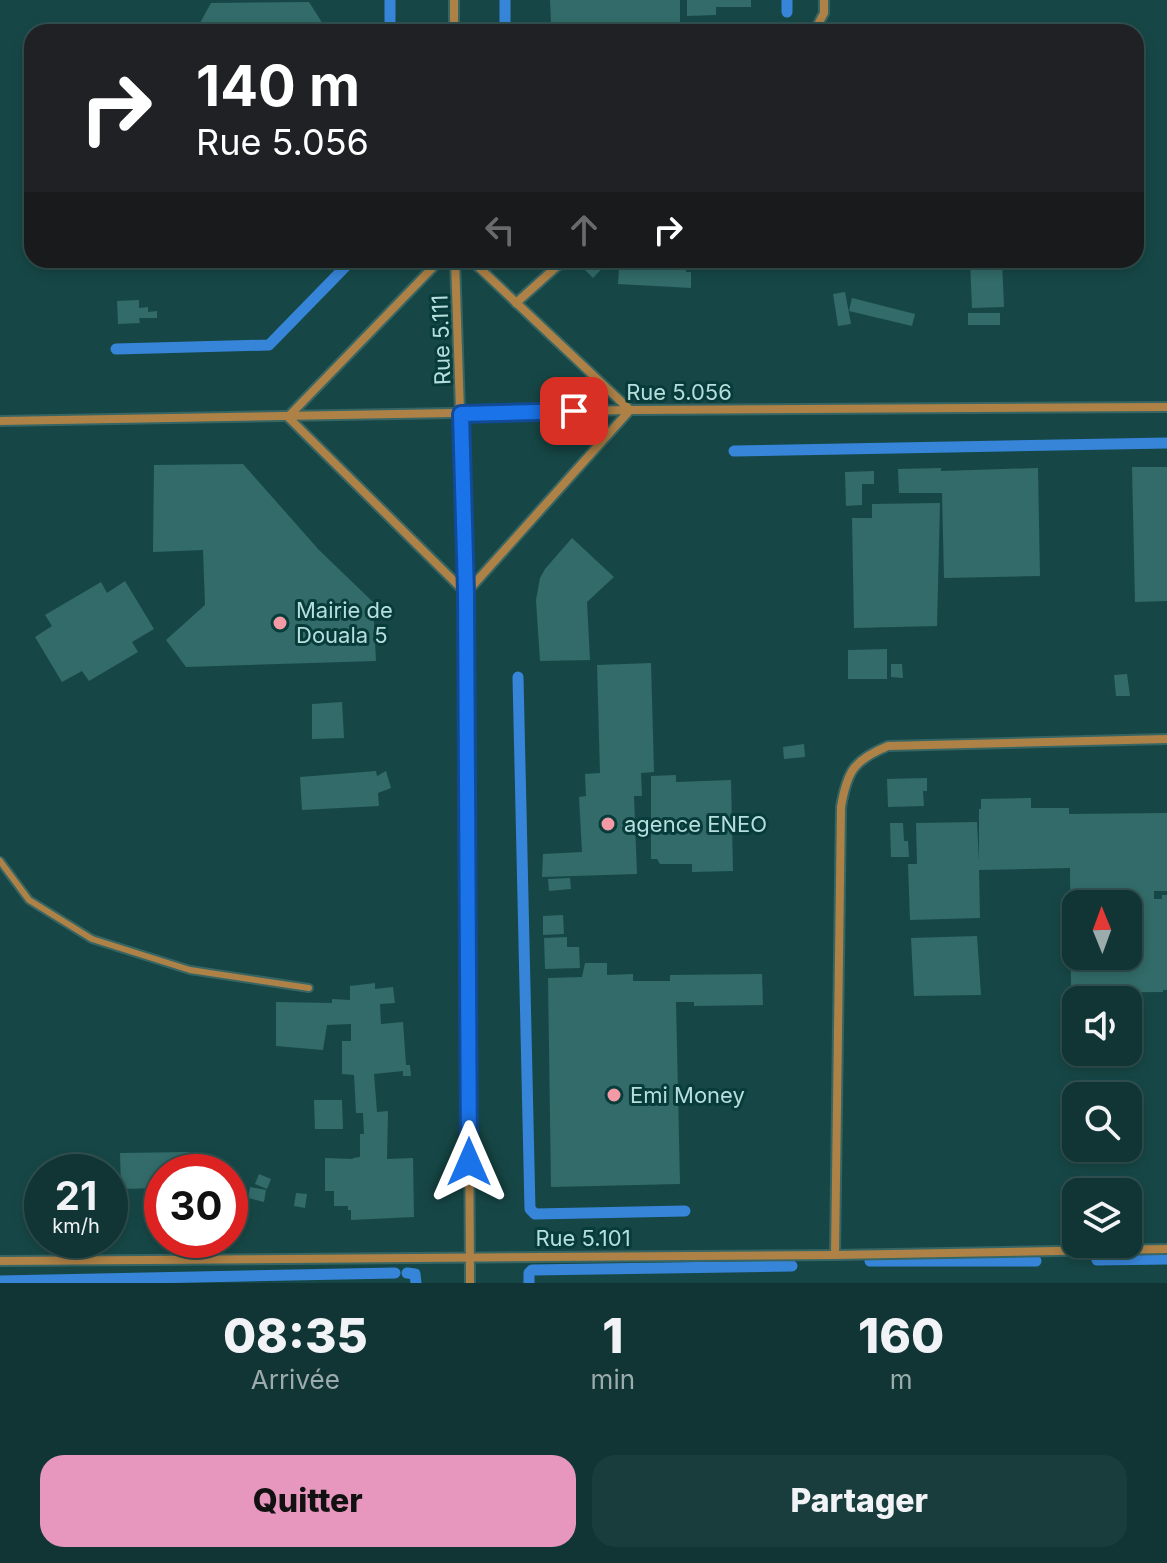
<!DOCTYPE html>
<html lang="fr">
<meta charset="utf-8">
<style>
:root{--surface:#103534;--page:#193d3c;--text:#f1f3f6;--muted:#9cabac;--line:#30504f;--accent:#e797bd}
body{margin:0;font-family:Inter,sans-serif;background:var(--page);color:var(--text);height:100vh;display:flex;flex-direction:column;font-size:30px;white-space:nowrap}
*{box-sizing:border-box;margin:0}
p{font-size:26px;color:var(--muted)}
.icon{flex:none;width:44px;height:44px;fill:none;stroke:currentColor;stroke-width:2;stroke-linecap:round;stroke-linejoin:round}
.map{position:relative;height:1283px;overflow:hidden}
.drawer{display:flex;flex-direction:column;background:var(--surface);flex:1}
.drawer>*{flex:none}
.hud{position:absolute;left:24px;top:24px;width:1120px;height:244px;border-radius:24px;box-shadow:0 4px 12px #0003,0 0 0 2px var(--line);background:#202124;color:#fff;overflow:hidden}
.needle{width:52px;rotate:359deg}
.tools{position:absolute;left:1062px;top:890px;display:grid;gap:16px}
.tools a{display:grid;place-items:center;width:80px;height:80px;border-radius:16px;background:var(--surface);box-shadow:0 4px 12px #0003,0 0 0 2px var(--line);font-size:40px}
.speed{position:absolute;left:24px;top:1154px;display:flex;gap:16px;font-size:40px;font-weight:700;text-align:center}
.speed>*{display:grid;place-content:center;width:104px;height:104px;border-radius:50%;background:var(--surface);box-shadow:0 4px 12px #0003,0 0 0 2px var(--line);line-height:1}
.speed small{font-size:20px;font-weight:400}
.speed .limit{border:12px solid #d22;background:#fff;color:#111}
.pin{position:absolute;display:grid;place-items:center;width:68px;height:68px;color:#fff;margin:-34px;border-radius:16px;box-shadow:0 4px 12px #0006}
.me{position:absolute;width:88px;margin:-44px;rotate:0deg;stroke-linejoin:round;filter:drop-shadow(0 0 6px #0008)}
.turn{display:flex;align-items:center;gap:28px;height:168px;padding:0 40px;font-size:36px}
.turn .icon{width:104px;height:104px;stroke-width:2.5}
.turn b{display:block;font-size:56px;line-height:68px}
.lanes{display:flex;align-items:center;height:76px;padding:0 40px;background:#0003;justify-content:center;gap:40px;direction:ltr}
.lanes .off{opacity:.35}
.eta{display:flex;justify-content:space-evenly;align-items:center;height:136px;text-align:center}
.eta b{font-size:48px;font-weight:800;line-height:56px}
.action{display:flex;gap:16px;margin-top:auto;padding:16px 40px}
.action a{flex:1;height:92px;border-radius:24px;background:var(--accent);color:#111;font-size:32px;font-weight:800;line-height:92px;text-align:center}
.action a+a{background:var(--page);color:var(--text)}
.map>svg:first-child{display:block}
</style>
<div class="map">
<svg width="1167" height="1283" viewBox="0 0 1167 1283">
<rect width="100%" height="100%" fill="#164746"/>
<g fill="none" stroke-linecap="round" stroke-linejoin="round">
<g stroke="#3785d9" stroke-width="11">
<polyline points="390,0 390,32"/>
<polyline points="505,0 505,32"/>
<polyline points="787,0 787,12"/>
<polyline points="116,349 269,345 348,264"/>
<polyline points="734,451 1167,443"/>
<polyline points="518,677 530,1209 535,1214 685,1211"/>
<polyline points="1097,1260 1167,1259"/>
<polyline points="870,1261 1036,1261"/>
<polyline points="407,1273 415,1274 416,1283"/>
<polyline points="0,1281 395,1273"/>
<polyline points="529,1283 529,1273 532,1270 792,1266"/>
</g>
</g>
<g fill="#326b69" fill-rule="evenodd">
<polygon points="550,0 680,0 680,22 725,22 725,32 597,32 597,25 551,23"/>
<polygon points="687,0 751,0 751,7 716,7 716,15 687,16"/>
<polygon points="309,2 328,32 195,32 211,3"/>
<polygon points="582,260 610,260 593,278 579,264"/>
<polygon points="622,260 686,260 686,272 691,272 691,288 618,284 619,268 621,268"/>
<polygon points="970,260 1002,260 1004,307 972,308"/>
<polygon points="845,292 851,324 838,326 833,294"/>
<polygon points="852,298 915,314 912,326 849,311"/>
<polygon points="139,300 139,308 148,307 148,312 157,311 157,318 139,318 140,323 118,324 117,301"/>
<rect x="968" y="313" width="32" height="12"/>
<polygon points="243,464 319,550 373,602 376,661 186,667 166,640 205,605 203,550 153,552 154,465"/>
<polygon points="1132,467 1167,467 1167,601 1135,602"/>
<polygon points="941,468 941,471 1038,468 1040,576 944,578 942,493 899,493 898,469"/>
<polygon points="874,471 874,484 862,484 862,505 846,506 845,472"/>
<polygon points="940,503 937,626 854,628 852,518 872,518 872,504"/>
<polygon points="572,538 614,577 587,602 590,660 540,661 536,600 540,578 545,569"/>
<polygon points="125,581 154,629 132,642 138,652 89,681 82,671 62,682 35,637 52,626 45,615 101,582 107,593"/>
<polygon points="887,649 887,679 848,679 848,650"/>
<polygon points="651,663 654,772 641,773 642,796 634,796 637,874 542,877 543,854 582,852 579,797 586,796 585,774 600,773 597,665"/>
<polygon points="891,664 902,664 903,678 891,677"/>
<polygon points="1127,674 1130,696 1116,696 1114,675"/>
<polygon points="342,702 344,738 312,739 312,704"/>
<polygon points="804,744 805,757 784,759 783,747"/>
<polygon points="376,771 377,776 386,771 391,788 378,793 379,806 302,810 300,777"/>
<polygon points="676,775 676,782 731,780 733,871 692,872 692,864 660,864 657,859 651,859 651,776"/>
<polygon points="927,778 927,791 923,791 924,806 888,807 887,779"/>
<path d="M1031 798V808H1069V814L1167 813V891H1154V899H1162V895H1167V990H1163V992L1071 993 1070 868 979 870 980 918 910 920 908 864H917L916 823 977 822 979 862V809H981V799ZM1076 904H1128V956H1076Z"/>
<polygon points="890,823 903,823 904,841 908,841 909,857 891,857"/>
<polygon points="570,878 571,889 549,891 548,879"/>
<polygon points="563,915 564,934 543,935 543,916"/>
<polygon points="977,936 981,995 914,996 911,938"/>
<polygon points="567,937 567,947 579,947 580,968 545,969 544,938"/>
<polygon points="585,963 607,963 607,975 633,974 633,981 670,981 670,975 762,974 763,1005 694,1006 694,1002 676,1002 680,1184 551,1187 548,978 582,977"/>
<polygon points="375,983 375,989 393,987 395,1003 380,1004 381,1024 403,1022 406,1065 410,1065 411,1076 403,1076 403,1071 374,1074 377,1112 388,1111 387,1159 413,1158 414,1217 351,1220 351,1210 348,1210 348,1206 334,1206 334,1191 325,1191 325,1158 353,1159 353,1158 360,1157 360,1134 364,1134 363,1113 356,1113 354,1075 342,1074 342,1041 351,1041 351,1024 327,1025 323,1050 276,1046 276,1002 332,1003 332,999 350,1000 350,986"/>
<polygon points="314,1100 342,1100 343,1129 315,1129"/>
<polygon points="189,1152 190,1172 162,1172 162,1188 121,1189 120,1153"/>
<polygon points="259,1174 271,1179 267,1189 255,1184"/>
<polygon points="250,1187 266,1190 264,1202 248,1198"/>
<polygon points="296,1193 307,1194 305,1208 294,1206"/>
</g>
<g fill="none" stroke-linecap="round" stroke-linejoin="round">
<g stroke="#366564" stroke-width="10">
<polyline id="lane" points="0,861 29,900 92,939 190,970 309,988"/>
</g>
<g stroke="#366564" stroke-width="12">
<g id="street">
<polyline points="454,0 454,32"/>
<polyline points="814,32 824,13 824,0"/>
<polyline points="440,260 288,417 466,593 630,410 471,260"/>
<polyline points="455,260 466,593 470,1283"/>
<polyline points="516,303 564,260"/>
<polyline points="0,421 630,410 1167,407"/>
<path d="M835 1255 841 807C847 771 854 760 888 746L1167 739"/>
<polyline points="0,1261 835,1255 1167,1249"/>
</g>
</g>
<use href="#lane" stroke="#ae8146" stroke-width="6"/>
<use href="#street" stroke="#ae8146" stroke-width="8"/>
</g>
<g fill="none" stroke-linecap="round" stroke-linejoin="round">
<g stroke="#114b97" stroke-width="20">
<polyline id="route" points="469,1162 466,593 461,414 574,411"/>
</g>
<use href="#route" stroke="#1a73e8" stroke-width="14"/>
</g>
<g fill="#f49aa4" stroke="#083c3b" stroke-width="3">
<circle cx="280" cy="623" r="8"/>
<circle cx="608" cy="824" r="8"/>
<circle cx="614" cy="1095" r="8"/>
</g>
<g text-anchor="middle" stroke-width="6" stroke-linejoin="round" paint-order="stroke">
<g font-size="22" fill="#b5dedc" stroke="#083c3b">
<text transform="translate(441 340) rotate(-92)" y="8">Rue 5.111</text>
<text x="679" y="400">Rue 5.056</text>
<text x="583" y="1246">Rue 5.101</text>
</g>
<g font-size="22" fill="#b5dedc" stroke="#083c3b" text-anchor="start">
<text x="296" y="618">Mairie de<tspan x="296" dy="25">Douala 5</tspan></text>
<text x="624" y="832">agence ENEO</text>
<text x="630" y="1103">Emi Money</text>
</g>
</g>
</svg>
<div class="tools">
<a><svg class="needle" viewBox="-14 -14 28 28"><path d="M0-13l5 13h-10z" fill="#e53935"/><path d="M0 13l5-13h-10z" fill="#9cabac"/></svg></a>
<a><svg class="icon" aria-label="sound" viewBox="0 0 24 24"><path d="M4 9h4l5-4v14l-5-4H4zM17 9q2 3 0 6"/></svg></a>
<a><svg class="icon" aria-label="search" viewBox="0 0 24 24"><circle cx="10" cy="10" r="6"/><path d="M15 15l6 6"/></svg></a>
<a><svg class="icon" aria-label="layers" viewBox="0 0 24 24"><path d="M12 4l9 5-9 5-9-5zM3 14l9 5 9-5"/></svg></a>
</div>
<div class="speed"><div>21<small>km/h</small></div><div class="limit">30</div></div>
<div class="pin" style="left:574px;top:411px;background:#d93025"><svg class="icon" aria-label="arrive" viewBox="0 0 24 24"><path d="M6 21V4h12l-3 4 3 4H6"/></svg></div>
<svg class="me" style="left:469px;top:1162px" viewBox="-20 -20 40 40"><path d="M0-17L14 15 0 8-14 15z" fill="#1a73e8" stroke="#fff" stroke-width="4"/></svg>
<div class="hud">
<div class="turn"><svg class="icon" aria-label="right" viewBox="0 0 24 24"><path d="M7 20v-9h11M14 6l5 5-5 5"/></svg><div><b>140 m</b>Rue 5.056</div></div>
<div class="lanes"><svg class="icon off" aria-label="left" viewBox="0 0 24 24"><path d="M17 20v-9H6M10 6l-5 5 5 5"/></svg><svg class="icon off" aria-label="ahead" viewBox="0 0 24 24"><path d="M12 20V5M6 11l6-6 6 6"/></svg><svg class="icon" aria-label="right" viewBox="0 0 24 24"><path d="M7 20v-9h11M14 6l5 5-5 5"/></svg></div>
</div>
</div>
<section class="drawer">
<div class="eta">
<div><b>08:35</b><p>Arrivée</p></div>
<div><b>1</b><p>min</p></div>
<div><b>160</b><p>m</p></div>
</div>
<div class="action"><a>Quitter</a><a>Partager</a></div>
</section>
